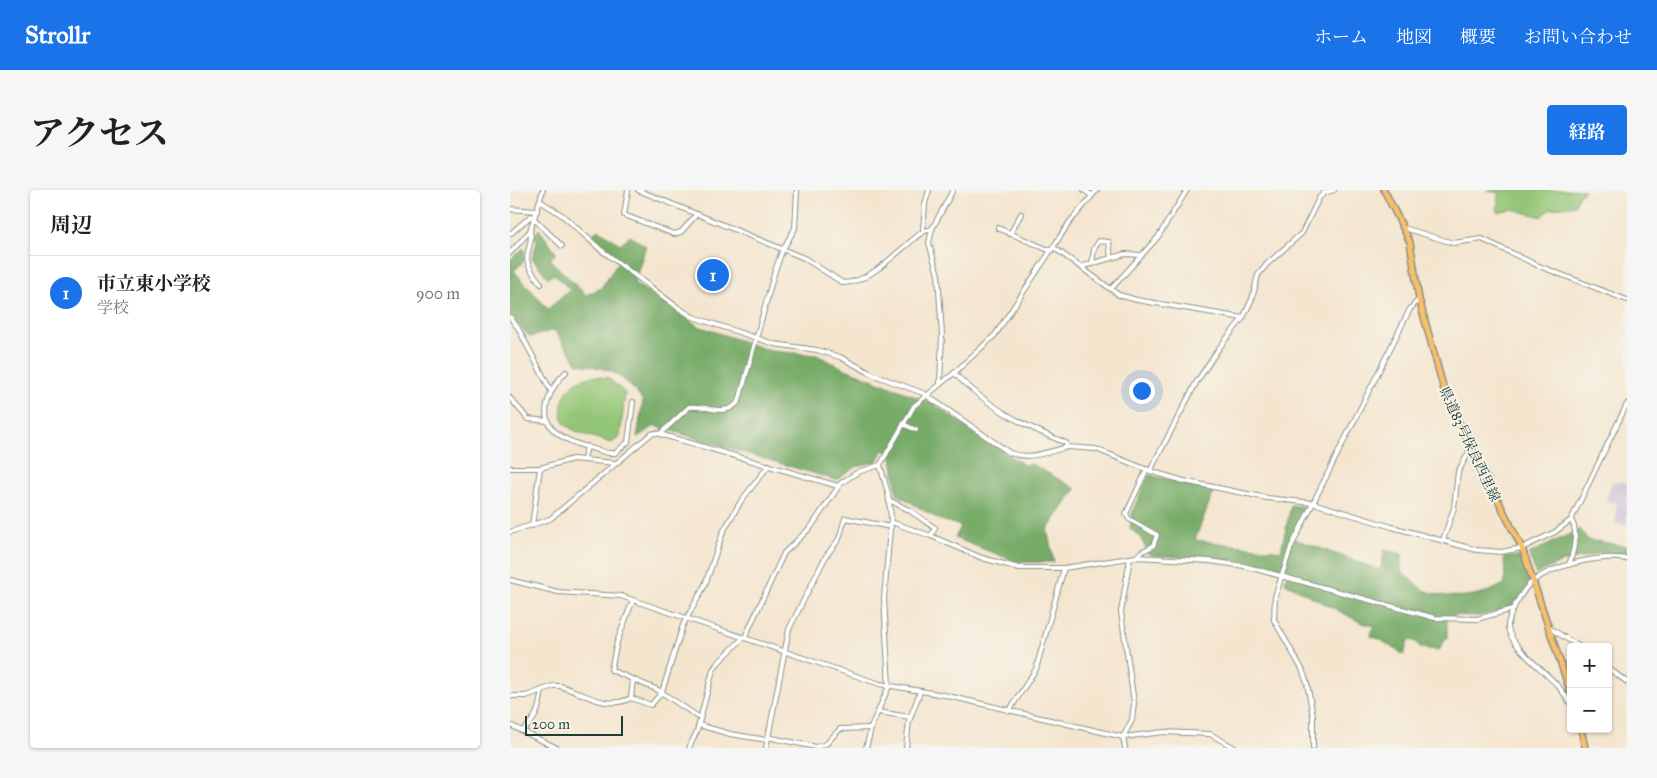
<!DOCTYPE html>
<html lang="ja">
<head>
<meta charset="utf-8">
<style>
  body { margin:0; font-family:"IM FELL Great Primer","Noto Serif JP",serif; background:#f6f6f6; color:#202124 }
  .controls { position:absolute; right:15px; bottom:15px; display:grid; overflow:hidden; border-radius:5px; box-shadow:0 1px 4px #0004 }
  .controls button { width:45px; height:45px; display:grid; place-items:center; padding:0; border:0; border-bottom:1px solid #e0e0e0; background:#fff; color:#202124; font:25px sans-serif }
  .scale { position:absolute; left:15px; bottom:12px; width:98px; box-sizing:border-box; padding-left:5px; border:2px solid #1f3d34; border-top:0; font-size:14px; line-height:18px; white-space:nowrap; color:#1f3d34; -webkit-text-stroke:4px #f7f3e8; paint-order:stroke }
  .you { position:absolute; left:631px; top:200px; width:18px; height:18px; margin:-12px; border:4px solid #fff; border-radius:50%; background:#1a73e8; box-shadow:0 0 0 8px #1a73e833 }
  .badge { display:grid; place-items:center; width:32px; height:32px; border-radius:50%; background:#1a73e8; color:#fff; font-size:16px; font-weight:700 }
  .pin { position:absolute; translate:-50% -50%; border:2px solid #fff; box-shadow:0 1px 5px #0006 }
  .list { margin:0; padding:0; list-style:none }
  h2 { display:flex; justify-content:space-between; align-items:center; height:65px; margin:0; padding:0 20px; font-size:21px }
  h2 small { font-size:16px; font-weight:400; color:#757577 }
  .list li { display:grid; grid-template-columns:32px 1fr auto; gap:15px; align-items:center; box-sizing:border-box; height:75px; padding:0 20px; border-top:1px solid #e0e0e0 }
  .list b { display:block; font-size:19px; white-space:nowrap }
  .list p { margin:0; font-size:16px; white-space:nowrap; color:#757577 }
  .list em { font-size:16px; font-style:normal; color:#757577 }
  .map { position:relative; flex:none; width:1117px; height:558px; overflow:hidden; border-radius:5px }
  header { display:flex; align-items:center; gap:30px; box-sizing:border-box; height:70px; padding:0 25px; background:#1a73e8; color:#fff }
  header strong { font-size:24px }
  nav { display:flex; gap:28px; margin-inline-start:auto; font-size:18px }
  .intro { display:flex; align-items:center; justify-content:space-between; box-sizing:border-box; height:120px; padding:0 30px }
  h1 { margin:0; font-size:35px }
  .button { padding:12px 22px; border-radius:5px; background:#1a73e8; color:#fff; font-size:18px; font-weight:700 }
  main { display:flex; gap:30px; padding:0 30px }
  aside { flex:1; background:#fff; border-radius:5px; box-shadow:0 1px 4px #0004 }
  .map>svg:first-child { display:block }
  .industrial { fill:#c8bfd8 }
  .green { fill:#94c677; stroke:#5a8256 }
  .forest { fill:#77ab68; stroke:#4b744e }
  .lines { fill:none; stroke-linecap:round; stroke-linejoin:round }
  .minor-casing { stroke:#8a9182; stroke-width:6 }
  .major-casing { stroke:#8a9182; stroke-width:8 }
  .minor { stroke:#fff; stroke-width:4 }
  .major { stroke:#f8bf6c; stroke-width:5 }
  .labels { text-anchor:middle; stroke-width:4; stroke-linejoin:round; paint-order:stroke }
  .street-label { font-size:14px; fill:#1f3d34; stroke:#f7f3e8 }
</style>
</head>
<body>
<header>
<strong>Strollr</strong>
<nav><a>ホーム</a><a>地図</a><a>概要</a><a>お問い合わせ</a></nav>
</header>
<div class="intro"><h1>アクセス</h1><a class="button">経路</a></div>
<main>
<aside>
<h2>周辺<small></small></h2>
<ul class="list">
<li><span class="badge">1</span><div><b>市立東小学校</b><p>学校</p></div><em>900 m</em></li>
</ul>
</aside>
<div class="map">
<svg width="1117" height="558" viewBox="0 0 1117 558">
  <rect width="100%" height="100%" fill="#f7f3e8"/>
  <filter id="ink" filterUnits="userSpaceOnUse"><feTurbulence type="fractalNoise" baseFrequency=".02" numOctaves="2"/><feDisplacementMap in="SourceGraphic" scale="10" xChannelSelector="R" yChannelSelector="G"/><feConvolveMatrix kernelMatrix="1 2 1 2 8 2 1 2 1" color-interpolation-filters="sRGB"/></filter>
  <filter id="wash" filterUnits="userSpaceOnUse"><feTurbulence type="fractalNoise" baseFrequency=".0096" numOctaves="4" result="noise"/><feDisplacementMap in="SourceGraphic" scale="20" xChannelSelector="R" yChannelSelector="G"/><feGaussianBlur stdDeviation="1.12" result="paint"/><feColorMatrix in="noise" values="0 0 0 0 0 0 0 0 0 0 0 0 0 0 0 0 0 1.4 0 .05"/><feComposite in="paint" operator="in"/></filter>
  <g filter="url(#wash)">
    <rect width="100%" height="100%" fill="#f4e5cf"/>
    <polygon class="industrial" points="1102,292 1117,292 1117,335 1105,333 1107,313 1096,310"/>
    <g class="green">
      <polygon points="976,0 1075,0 1068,6 1065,15 1040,19 1032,27 1002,19 987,22 988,3"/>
      <path d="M83,186L98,188L115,203L110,247L101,253C88,248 72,245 60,238C46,230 51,205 62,196C68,190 75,188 83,186Z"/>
    </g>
    <g class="forest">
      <path d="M29,39L46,63L40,70L76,105L91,98L110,70L80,47L88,39L110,54L120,46L136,56L124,93L188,136L261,161L307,165L333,178L422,213L514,275L522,274L566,299L537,340L544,372H507L445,348L451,336L428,329L387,304L382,266L373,259L367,271L346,277L326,290L145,236L127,247L133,211C111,182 103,179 68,174L44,140L20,147L0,126V70L14,58V71L4,81L38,119L60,100L44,84L38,88L22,68L27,53L25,44Z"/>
      <path d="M639,285L704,300L685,350L771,361L781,315L797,318L782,348L870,380L875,360L892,364L891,381C898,386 905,395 912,399C936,411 973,408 995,393L994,367H1010L1021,392L1001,418L969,426L937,425V447L929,460L911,458L905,451L898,450L894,465L871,450L861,446V440L865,436L852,433L775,393L777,383L740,372L639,365L630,347L620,338L623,320Z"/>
      <polygon points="1070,339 1078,350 1117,356 1117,368 1097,362 1052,372 1026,384 1019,364"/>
    </g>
  </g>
  <g filter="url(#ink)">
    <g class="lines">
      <g class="minor-casing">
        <g id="minor">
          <polyline points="118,0 114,25 164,44 171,42 187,24"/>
          <path d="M128,0L294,68L333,93C355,93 377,72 393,58C403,51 409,41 422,39"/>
          <polyline points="574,0 581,5"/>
          <path d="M30,11L52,25L90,59L167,117L183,127L264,154L307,160L330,167L364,185L413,203L500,263C519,270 539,262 557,257"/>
          <polyline points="0,19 27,21"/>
          <polyline points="488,38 541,61"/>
          <polyline points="894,38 943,53 972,49 1029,76 1117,110"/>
          <polyline points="413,40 415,14 419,0"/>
          <path d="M20,41C24,55 14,61 18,73C20,81 27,88 31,94"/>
          <polyline points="0,44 21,26 52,56"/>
          <polyline points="500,44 511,24"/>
          <polyline points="543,57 609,105 627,110 733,128"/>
          <polyline points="0,63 20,41 33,0"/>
          <polyline points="582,74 584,59 589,51 599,52 601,68"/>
          <polyline points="570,77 615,64 632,65"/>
          <polyline points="601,99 648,47 677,0"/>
          <polyline points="0,127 8,138 41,201"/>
          <path d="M56,182C41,196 25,227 47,243C60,254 82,258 98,263H105L118,252L123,212"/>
          <path d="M444,183C478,217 512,235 556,253L557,257L586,259L640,281L674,291L757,308L803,313L882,337L967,360L991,362L1012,358L1045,342L1061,330"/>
          <polyline points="430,194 432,145 428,85 419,53 422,39 443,0"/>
          <polyline points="0,208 18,229 38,231"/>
          <polyline points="393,234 406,240"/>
          <path d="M150,244L179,217C197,214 215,229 229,211L264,84L272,61L285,38L287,0"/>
          <polyline points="74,269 77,256"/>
          <polyline points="0,278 30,278 63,269 105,273"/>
          <polyline points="640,281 686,193 709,158 733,128 742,109 748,85 757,74 792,43 809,8 814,3 824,0"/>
          <polyline points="379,310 399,320 425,338 421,346"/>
          <polyline points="381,332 421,346 472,368 509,378 554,378 626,367 700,371 734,376 925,428 967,429 1003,419"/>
          <polyline points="22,336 30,278"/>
          <polyline points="0,342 40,329 141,244 146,243 328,296"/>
          <polyline points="933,350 944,318 948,282 961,258"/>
          <polyline points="626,367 631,362 643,356 647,345 619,329 616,324 637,279"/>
          <path d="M1059,375C1063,363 1069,341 1061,330L1117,214"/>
          <polyline points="0,390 48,402 111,406 370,494 434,505 613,547 654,542 700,544 725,558"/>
          <polyline points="123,410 107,452 101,480 148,500 190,528"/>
          <polyline points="1038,437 1070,457"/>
          <polyline points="235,447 274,363 301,337 331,293 348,282 370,275 404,216 444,183 485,145 559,33 587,0"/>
          <polyline points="1098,478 1117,492"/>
          <path d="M0,506H16L43,496H50C74,503 96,521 121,508L141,515L152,502L173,435L195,395L213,342L231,311L259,275"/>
          <polyline points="121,508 123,490"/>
          <path d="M1061,515C1057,508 1053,502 1048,496C1035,481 1002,458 998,438C997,433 1002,422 1004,417C1009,408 1014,398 1022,392C1043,375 1091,364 1117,369"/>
          <polyline points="499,521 526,479 554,378"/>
          <polyline points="368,522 400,527"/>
          <polyline points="0,535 47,558"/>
          <polyline points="189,535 220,544 257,550"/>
          <path d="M12,541C27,529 29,519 32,500"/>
          <polyline points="257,547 306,557 316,554 330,539 361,538"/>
          <polyline points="179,558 187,541 203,480 207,474 234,447"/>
          <polyline points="256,558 279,439 316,366 329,349 335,328 381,337"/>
          <polyline points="356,558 362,535 379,496 374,409 381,327 378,303 370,275"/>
          <polyline points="396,558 399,531 410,502"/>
          <polyline points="615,558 613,547 622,530 624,513 611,422 620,368"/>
          <polyline points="803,558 803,526 797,493 792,479 764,430 765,407 781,357 900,119 909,109"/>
        </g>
      </g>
      <g class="major-casing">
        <g id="major">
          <polyline points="874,0 900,52 909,109 936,207 1012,358 1061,504"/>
          <polyline points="1071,539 1075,558"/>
        </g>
      </g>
      <use href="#minor" class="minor"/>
      <use href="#major" class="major"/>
    </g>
  </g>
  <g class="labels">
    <g class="street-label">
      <text transform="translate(960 254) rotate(65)" y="5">県道83号保良西里線</text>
    </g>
  </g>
</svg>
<div class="controls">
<button>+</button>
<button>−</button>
</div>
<div class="scale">200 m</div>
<div class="you"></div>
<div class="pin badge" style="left:203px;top:85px">1</div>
</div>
</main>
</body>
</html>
